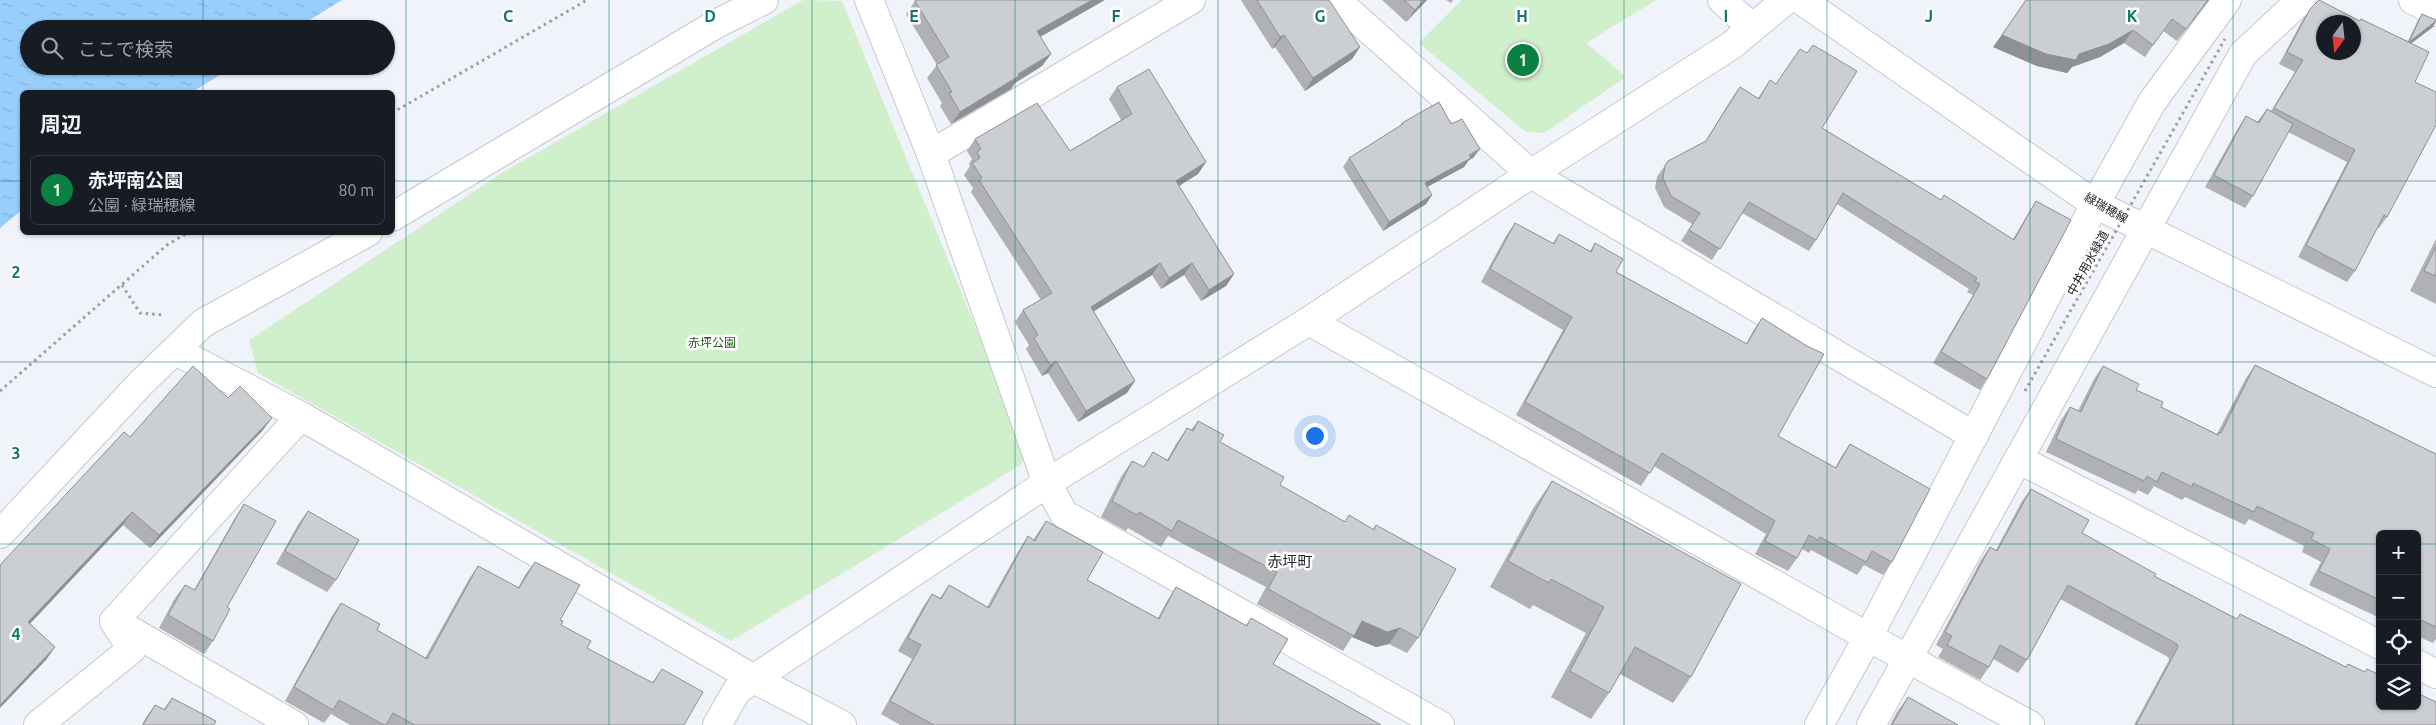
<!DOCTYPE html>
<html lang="ja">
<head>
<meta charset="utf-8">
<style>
  body { margin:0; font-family:Ubuntu,"Noto Sans JP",sans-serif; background:#242831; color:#f1f3f6 }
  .controls { position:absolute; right:15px; bottom:15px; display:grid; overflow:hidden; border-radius:8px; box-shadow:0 1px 4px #0004 }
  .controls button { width:45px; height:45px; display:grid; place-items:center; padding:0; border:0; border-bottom:1px solid #363941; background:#171b24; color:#f1f3f6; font:25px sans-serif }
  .compass { position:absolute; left:2316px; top:15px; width:45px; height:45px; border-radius:50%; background:#171b24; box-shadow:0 1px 4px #0004; rotate:195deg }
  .you { position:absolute; left:1314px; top:435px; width:18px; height:18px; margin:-12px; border:4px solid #fff; border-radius:50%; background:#1a73e8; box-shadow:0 0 0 8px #1a73e833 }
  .badge { display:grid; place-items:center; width:32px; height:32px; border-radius:50%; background:#0b8043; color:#fff; font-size:16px; font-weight:700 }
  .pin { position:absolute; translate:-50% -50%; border:2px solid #fff; box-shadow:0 1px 5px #0006 }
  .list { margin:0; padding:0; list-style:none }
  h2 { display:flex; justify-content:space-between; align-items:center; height:65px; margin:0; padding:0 20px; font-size:21px }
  h2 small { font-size:16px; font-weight:400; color:#9ea1a6 }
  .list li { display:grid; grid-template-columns:32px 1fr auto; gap:15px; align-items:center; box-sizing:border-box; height:70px; margin:0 10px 10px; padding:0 10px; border:1px solid #363941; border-radius:8px }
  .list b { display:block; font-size:19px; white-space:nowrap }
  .list p { margin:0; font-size:16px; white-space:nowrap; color:#9ea1a6 }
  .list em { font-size:16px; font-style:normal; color:#9ea1a6 }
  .icon { flex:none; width:28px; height:28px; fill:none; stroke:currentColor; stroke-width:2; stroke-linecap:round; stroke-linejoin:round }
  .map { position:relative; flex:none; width:2436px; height:725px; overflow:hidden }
  .search { position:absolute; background:#171b24; box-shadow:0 1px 4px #0004; left:20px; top:20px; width:375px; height:55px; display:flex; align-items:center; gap:12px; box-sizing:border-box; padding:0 18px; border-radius:28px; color:#9ea1a6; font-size:19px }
  .panel { position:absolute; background:#171b24; box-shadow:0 1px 4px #0004; left:20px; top:90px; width:375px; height:145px; border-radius:8px }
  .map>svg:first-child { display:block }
  .green { fill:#d0efcb }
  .water { fill:url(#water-ripples) }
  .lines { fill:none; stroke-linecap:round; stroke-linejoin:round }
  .street-casing { stroke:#c5c8cd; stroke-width:30 }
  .secondary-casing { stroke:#c5c8cd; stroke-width:30 }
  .path { stroke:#9c9ea3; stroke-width:3; stroke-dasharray:2.5 4; stroke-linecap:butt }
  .street { stroke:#fff; stroke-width:28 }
  .secondary { stroke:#fff; stroke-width:28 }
  .path-bridge { stroke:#9c9ea3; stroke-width:3; stroke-dasharray:2.5 4; stroke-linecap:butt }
  .wall { fill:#afb1b5 }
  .shaded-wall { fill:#8e9094 }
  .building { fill:#cbced3; stroke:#8e9094; fill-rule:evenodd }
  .grid { fill:none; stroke:#0f766e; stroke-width:1; stroke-opacity:0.55 }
  .labels { text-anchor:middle; stroke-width:5; stroke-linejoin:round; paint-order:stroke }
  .street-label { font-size:12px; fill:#222325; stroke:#fff }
  .park-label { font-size:12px; fill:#1e5917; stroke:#fff }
  .quarter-label { font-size:15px; fill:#222325; stroke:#fff }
  .grid-label { font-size:16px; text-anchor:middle; font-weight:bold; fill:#0f766e; stroke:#fff; stroke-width:5; stroke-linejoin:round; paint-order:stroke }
</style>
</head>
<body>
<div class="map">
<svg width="2436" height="725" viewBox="0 0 2436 725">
  <defs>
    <pattern id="water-ripples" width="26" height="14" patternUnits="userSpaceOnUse" patternTransform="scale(1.25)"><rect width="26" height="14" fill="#98cefb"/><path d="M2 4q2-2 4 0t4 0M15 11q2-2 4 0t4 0" fill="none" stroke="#83b1d7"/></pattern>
  </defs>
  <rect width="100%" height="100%" fill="#f0f3f9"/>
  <g class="green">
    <polygon points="803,0 842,1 1025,448 1022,464 731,641 258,373 249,340 502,173"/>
    <polygon points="1462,0 1656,0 1586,43 1626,77 1544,133 1526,132 1419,43"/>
  </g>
  <polygon class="water" points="0,0 342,0 295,29 29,29 29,66 235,66 192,92 22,92 22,210 0,228"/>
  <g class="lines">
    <g class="street-casing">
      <g id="street">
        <polyline points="869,0 931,154 1047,483 1064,514 1440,725"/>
        <polyline points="1336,0 1531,174 1974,436"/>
        <polyline points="1722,0 1752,28"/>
        <polyline points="2413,0 2436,12"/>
        <polyline points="931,154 1191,0"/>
        <polyline points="392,217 718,23 764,0"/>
        <polyline points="1309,321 1868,637 2030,725"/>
        <polyline points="176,351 301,416 754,679 842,725"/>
        <polyline points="2018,459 2380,645"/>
        <polyline points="0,534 141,383 203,323 368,232"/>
        <polyline points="114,621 301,416"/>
        <polyline points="114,621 294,725"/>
        <polyline points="2417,664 2436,674"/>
        <polyline points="38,725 132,649 115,623"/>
        <polyline points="1819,725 1868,637 2095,204 2152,102 2227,0"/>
        <polyline points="1871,725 2243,54 2301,0"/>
      </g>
    </g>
    <g class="secondary-casing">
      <g id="secondary">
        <polyline points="1801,0 2095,204 2436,373"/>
        <polyline points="717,725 737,690 1047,483 1309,321 1531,174 1732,45 1786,0"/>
      </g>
    </g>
    <g class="path">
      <polyline points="392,113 587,0"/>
      <polyline points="122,285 140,313 164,315"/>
      <polyline points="0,391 167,245 189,232"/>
    </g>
    <use href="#street" class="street"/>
    <use href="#secondary" class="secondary"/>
    <polyline class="path-bridge" points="2025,391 2225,39"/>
  </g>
  <g class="wall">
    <polygon points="1241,0 1329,0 1360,47 1352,59 1305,91 1275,47 1272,49"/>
    <polygon points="1382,0 1427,0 1406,22"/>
    <polygon points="1446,0 1453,0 1451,3"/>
    <polygon points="2026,0 2209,0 2177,41 2163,31 2145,57 2124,43 2100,57 2072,67 2067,73 2037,66 1993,47"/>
    <polygon points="915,1 1040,37 1051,54 1042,66 1015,83 1011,89 951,124 940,106 942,103 927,78 937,65 906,14"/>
    <polygon points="2310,9 2359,21 2408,41 2418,20 2422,14 2436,20 2436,22 2433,27 2411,43 2415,82 2387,217 2379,228 2377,227 2355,271 2347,282 2298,257 2347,162 2288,132 2253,196 2245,208 2205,187 2238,128 2246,116 2257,122 2267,109 2271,111 2295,72 2279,64 2302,21"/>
    <polygon points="1770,80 1822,128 1941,200 2013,239 2029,212 2036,201 1987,379 1980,390 1933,363 1973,295 1967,292 1969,289 1837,204 1816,240 1809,251 1742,213 1712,260 1681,241 1692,224 1664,207 1655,188 1657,177 1668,161 1705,142 1732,98 1740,87 1758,98"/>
    <polygon points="1117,87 1206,162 1198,174 1178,186 1234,274 1226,286 1201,301 1184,275 1161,289 1152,275 1094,311 1127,393 1078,422 1048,373 1042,376 1026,349 1029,345 1015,322 1023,310 1041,300 971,192 973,188 964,175 970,166 969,164 972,159 967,151 975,139 1070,151 1121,120 1109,99"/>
    <polygon points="1402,123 1451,124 1473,158 1469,160 1464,167 1427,187 1432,195 1426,204 1383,231 1343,167 1349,158 1399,127"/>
    <polygon points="1515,223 1553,243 1559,234 1590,251 1595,243 1616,272 1746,344 1753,331 1762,318 1778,436 1835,468 1841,457 1850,444 1892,562 1883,575 1864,565 1857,575 1811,550 1809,553 1802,549 1797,558 1788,571 1755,554 1766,534 1654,466 1641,486 1516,415 1563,330 1481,282 1506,236"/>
    <polygon points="2436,239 2436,304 2410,291"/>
    <polygon points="2255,365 2436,454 2436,639 2433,643 2417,636 2417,534 2380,534 2380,618 2309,585 2321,562 2302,552 2304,546 2249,519 2245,525 2185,497 2182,500 2154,486 2148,495 2138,490 2135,494 2046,452 2061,420 2070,407 2078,411 2094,379 2103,366 2161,407 2217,434 2246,378"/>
    <polygon points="1198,421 1220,442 1280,485 1345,522 1349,515 1373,529 1376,525 1418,638 1407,653 1389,644 1376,647 1352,637 1343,651 1257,604 1266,587 1168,536 1161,547 1128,528 1126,531 1101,517 1121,477 1132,461 1143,467 1153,452 1167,460 1176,444 1187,428 1191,430"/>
    <polygon points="263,430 150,548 123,525 30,624 46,660 0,565 130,437"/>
    <polygon points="1552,481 1691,677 1673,703 1620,674 1609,693 1591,719 1551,697 1586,633 1533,605 1530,609 1490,587 1534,507"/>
    <polygon points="2031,489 2082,533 2154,576 2237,619 2240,614 2346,667 2348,664 2365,672 2367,669 2436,725 2134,725 2169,660 2168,657 2060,599 2027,660 2018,673 1993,659 1989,667 1980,680 1938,657 1943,649 1936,645 1981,560 1990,547 1996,550 2022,501"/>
    <polygon points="244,504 227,607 213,641 204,654 159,628 175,598 185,585 194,590 235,518"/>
    <polygon points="308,511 336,580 327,592 276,564 299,523"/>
    <polygon points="1046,521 1087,580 1158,618 1167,601 1176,587 1246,625 1251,618 1273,664 1381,725 900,725 881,714 912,659 898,651 923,607 932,594 940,598 949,585 987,607 1019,550 1028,536 1033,540"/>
    <polygon points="535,562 560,620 561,625 587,648 652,683 662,669 684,725 350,725 331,714 324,723 285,701 332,616 341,603 377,630 425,658 469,579 478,566 518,588 525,575"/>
    <polygon points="1908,697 1958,725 1890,725 1897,712"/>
    <polygon points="172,698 214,725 142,725 146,717 155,705 164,709"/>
  </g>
  <g class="shaded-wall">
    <polygon points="1092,0 1105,0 1028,44 1037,31"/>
    <polygon points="1424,0 1427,0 1406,22 1415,10"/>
    <polygon points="2208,0 2209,0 2177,41 2186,29"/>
    <polygon points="2436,21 2433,27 2404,49 2409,42"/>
    <polygon points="2133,30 2124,43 2100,57 2072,67 2067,73 2037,66 1993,47 2002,35 2079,54"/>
    <polygon points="1284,35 1275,47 1272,49 1280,37"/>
    <polygon points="1360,47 1352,59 1305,91 1313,78"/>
    <polygon points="1051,54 1042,66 1015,83 1011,89 951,124 960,112"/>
    <polygon points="1480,149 1473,158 1469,160 1464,167 1418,192 1425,183"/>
    <polygon points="1206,162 1198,174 1168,193 1176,181"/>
    <polygon points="1432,195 1426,204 1383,231 1389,222"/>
    <polygon points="1160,263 1152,275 1083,318 1091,307"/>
    <polygon points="1192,263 1184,275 1161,289 1169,278"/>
    <polygon points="1234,274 1226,286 1201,301 1209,290"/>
    <polygon points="1056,361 1048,373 1042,376 1050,365"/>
    <polygon points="1135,381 1127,393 1078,422 1086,411"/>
    <polygon points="272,418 263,430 150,548 159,535"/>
    <polygon points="132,512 123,525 19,635 28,622"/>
    <polygon points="1362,621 1400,628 1389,644 1376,647 1352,637"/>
    <polygon points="55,647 46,660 0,708 0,705"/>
  </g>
  <g class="building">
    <polygon points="917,0 1092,0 1037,31 1051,54 1018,74 1019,76 960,112 949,93 952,92 936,65 949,57 915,1"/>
    <polygon points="1257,0 1329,0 1360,47 1313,78 1284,35 1280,37"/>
    <polygon points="1404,0 1424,0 1415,10"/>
    <polygon points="2026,0 2208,0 2186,29 2172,19 2153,45 2133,30 2109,44 2079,54 2076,60 2046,54 2002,35"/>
    <path d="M2319,0L2360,21L2361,19L2429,52L2415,82L2436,92V125L2387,217L2384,215L2355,271L2306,245L2355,150L2274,108L2303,60L2287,52L2310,9ZM2324,22H2354V52H2324Z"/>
    <polygon points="2422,14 2436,20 2436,21 2409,42"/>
    <polygon points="1813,45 1857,71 1822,128 1941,200 1944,195 2014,240 2036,201 2071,220 1987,379 1941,352 1980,284 1975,281 1977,278 1843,193 1816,240 1749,202 1720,249 1689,230 1700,213 1671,196 1663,178 1665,166 1668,161 1706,141 1740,87 1759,99 1770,80 1776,84 1800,49 1807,53"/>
    <polygon points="1149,69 1206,162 1176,181 1234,274 1209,290 1192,263 1169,278 1160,263 1091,307 1135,381 1086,411 1056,361 1050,365 1034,338 1038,335 1023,310 1052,293 979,180 982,178 972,163 980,158 977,152 981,149 975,139 1037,103 1070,151 1132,114 1117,87"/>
    <polygon points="1439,102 1451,124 1462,119 1480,149 1469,155 1471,158 1425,183 1432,195 1389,222 1349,158 1403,124 1402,123"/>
    <polygon points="2267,109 2293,124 2253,196 2214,175 2246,116 2259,123"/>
    <polygon points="1515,223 1554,244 1559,234 1591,252 1595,243 1623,259 1616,272 1747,344 1762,318 1807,346 1824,354 1778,436 1836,468 1850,444 1930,489 1892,562 1872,551 1866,562 1820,537 1818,540 1809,535 1797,558 1765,541 1775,521 1662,453 1650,473 1525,402 1572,317 1490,269"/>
    <polygon points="2436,247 2436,276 2424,271"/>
    <polygon points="2255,365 2436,454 2436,627 2417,618 2417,534 2380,534 2380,600 2319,571 2330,549 2311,539 2314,533 2257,506 2254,512 2193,483 2192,487 2162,472 2157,482 2147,476 2144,481 2056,439 2070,407 2081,412 2103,366 2139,384 2136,390 2163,402 2161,407 2218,435 2219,432 2221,433"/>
    <polygon points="193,366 228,398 240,386 272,418 159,535 132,512 28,622 55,647 0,705 0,565 124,432 130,437"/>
    <polygon points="1198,421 1224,435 1220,442 1284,477 1280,485 1345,522 1349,515 1374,530 1376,525 1456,569 1418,638 1400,628 1387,632 1362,621 1354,636 1268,589 1277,572 1178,520 1172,531 1139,512 1137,515 1112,501 1132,461 1144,467 1153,452 1168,461 1187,428 1193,431"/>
    <polygon points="1552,481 1741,584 1691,677 1635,647 1609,693 1570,671 1604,607 1551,579 1549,583 1508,561"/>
    <polygon points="2031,489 2089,520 2082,533 2156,574 2154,576 2237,619 2240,614 2346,667 2348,664 2365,672 2367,669 2380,675 2380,706 2417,706 2417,693 2436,702 2436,725 2136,725 2178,647 2177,644 2068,585 2027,660 2000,645 1989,667 1947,645 1952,636 1945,632 1990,547 1997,551"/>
    <polygon points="244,504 276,521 227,607 230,609 213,641 168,615 185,585 195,590"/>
    <polygon points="308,511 359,540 336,580 285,551"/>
    <polygon points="1046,521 1103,552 1087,580 1159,619 1176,587 1247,626 1251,618 1288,639 1273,664 1381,725 934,725 890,701 921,645 908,638 932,594 941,599 949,585 989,608 1028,536 1035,541"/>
    <polygon points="535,562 580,585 560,620 563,621 561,625 591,641 587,648 653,683 662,669 703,692 684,725 415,725 393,713 386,725 384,725 339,700 333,710 294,687 341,603 380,624 377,630 427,659 478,566 519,588"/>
    <polygon points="1908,697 1958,725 1892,725"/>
    <polygon points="172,698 216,721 214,725 143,725 155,705 165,710"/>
  </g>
  <path class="grid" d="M203,0V29M406,0V725M609,0V725M812,0V725M1015,0V725M1218,0V725M1421,0V725M1624,0V725M1827,0V725M2030,0V725M2233,0V725M203,66V92M0,181H22M392,181H2436M203,232V725M0,362H2436M0,544H2380M2417,544H2436"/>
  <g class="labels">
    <g class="street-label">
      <text transform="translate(2106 208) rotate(30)" y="4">緑瑞穂線</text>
      <text transform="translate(2088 263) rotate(-61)" y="4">中井用水緑道</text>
    </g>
    <g class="park-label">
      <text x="712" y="347">赤坪公園</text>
    </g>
    <g class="quarter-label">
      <text x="1290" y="567">赤坪町</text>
    </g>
  </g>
  <g class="grid-label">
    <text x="508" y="22">C</text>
    <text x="710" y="22">D</text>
    <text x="914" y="22">E</text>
    <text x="1116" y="22">F</text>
    <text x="1320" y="22">G</text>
    <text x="1522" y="22">H</text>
    <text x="1726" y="22">I</text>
    <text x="1929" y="22">J</text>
    <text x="2132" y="22">K</text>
    <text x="16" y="278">2</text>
    <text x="16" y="459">3</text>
    <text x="16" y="640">4</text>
  </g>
</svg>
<div class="controls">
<button>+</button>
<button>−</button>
<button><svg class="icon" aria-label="locate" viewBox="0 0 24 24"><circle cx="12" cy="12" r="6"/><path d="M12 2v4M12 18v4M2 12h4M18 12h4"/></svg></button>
<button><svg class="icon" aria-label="layers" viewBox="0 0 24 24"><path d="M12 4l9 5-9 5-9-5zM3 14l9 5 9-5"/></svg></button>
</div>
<svg class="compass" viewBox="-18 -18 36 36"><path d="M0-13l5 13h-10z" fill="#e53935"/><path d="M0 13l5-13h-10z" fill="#9ea1a6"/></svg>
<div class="you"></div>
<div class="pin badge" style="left:1523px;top:60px">1</div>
<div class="search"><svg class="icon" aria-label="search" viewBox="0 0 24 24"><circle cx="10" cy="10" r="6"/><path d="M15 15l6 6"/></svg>ここで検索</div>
<section class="panel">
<h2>周辺<small></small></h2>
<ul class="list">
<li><span class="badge">1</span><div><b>赤坪南公園</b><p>公園 · 緑瑞穂線</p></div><em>80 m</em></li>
</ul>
</section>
</div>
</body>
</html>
